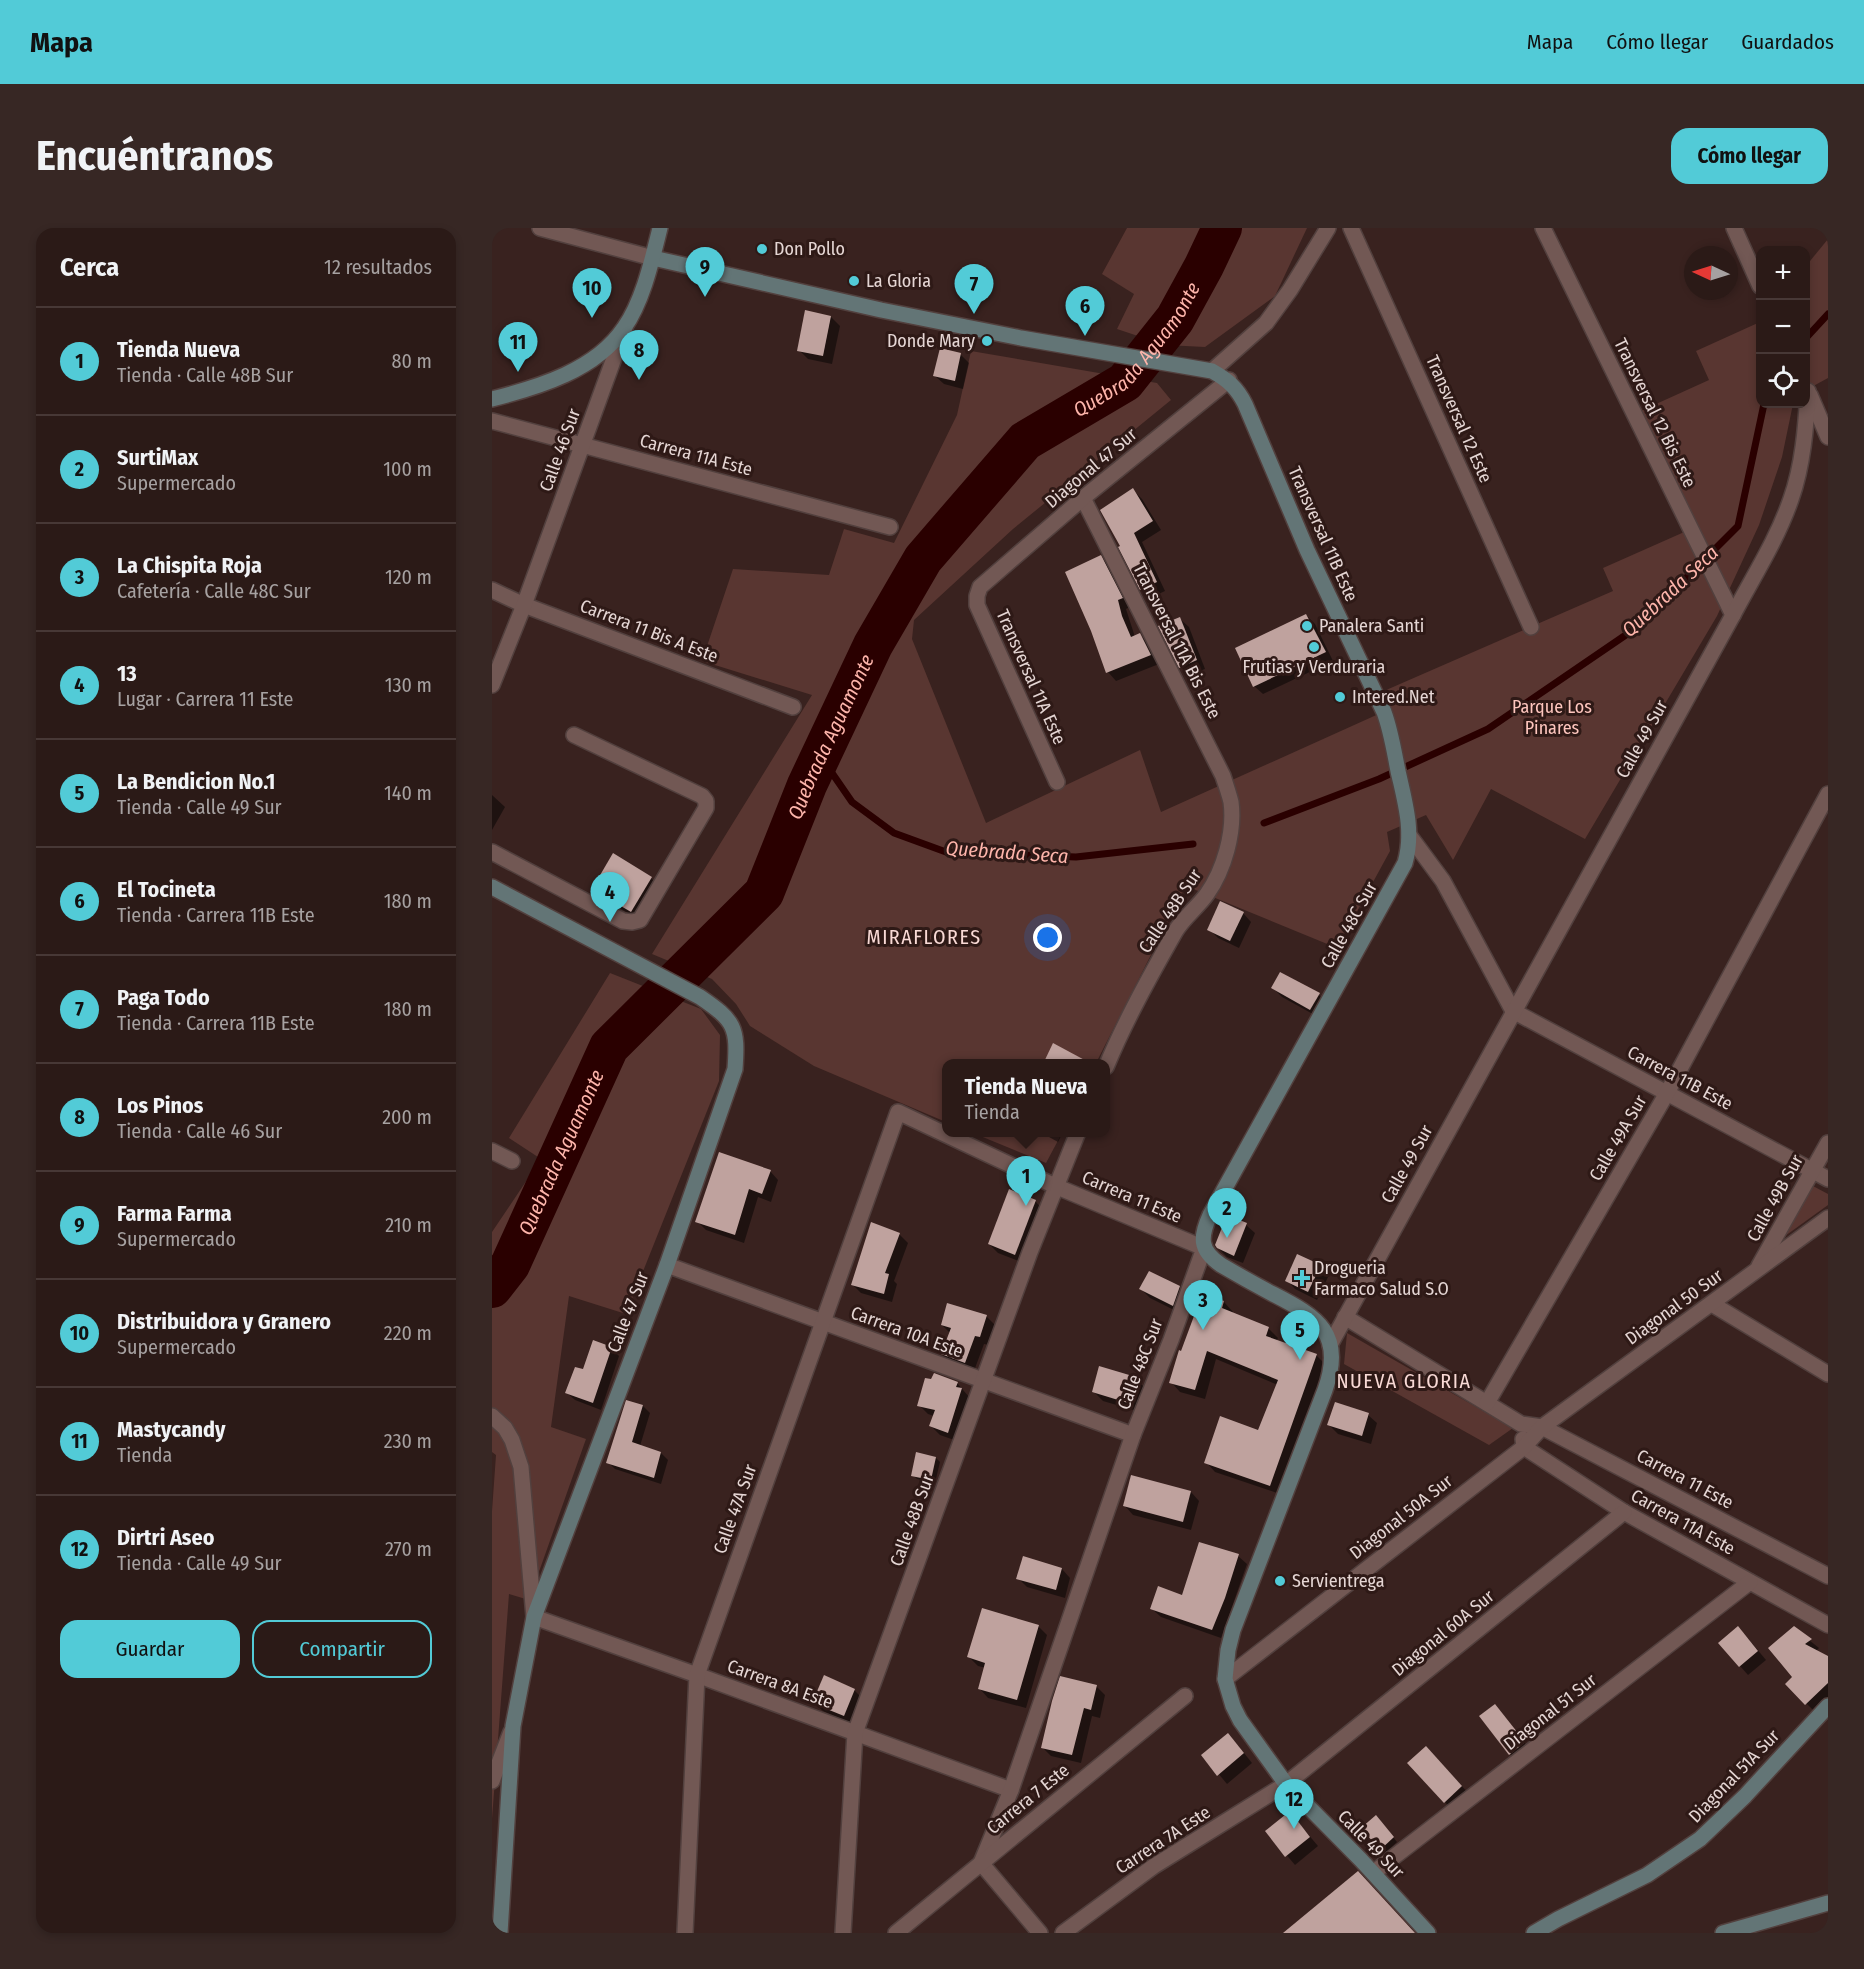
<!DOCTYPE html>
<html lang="es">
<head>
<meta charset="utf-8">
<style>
  body { margin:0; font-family:"Fira Sans Condensed",sans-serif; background:#372724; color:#f1f3f6 }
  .controls { position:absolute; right:18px; top:18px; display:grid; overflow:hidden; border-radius:12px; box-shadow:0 3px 9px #0003 }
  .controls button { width:54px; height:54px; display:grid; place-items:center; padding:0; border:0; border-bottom:2px solid #473836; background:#2b1a17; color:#f1f3f6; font:30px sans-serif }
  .compass { position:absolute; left:1192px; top:18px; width:54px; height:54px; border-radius:50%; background:#2b1a17; box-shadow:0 3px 9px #0003; rotate:274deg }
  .you { position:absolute; left:556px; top:710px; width:21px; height:21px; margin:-15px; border:4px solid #fff; border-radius:50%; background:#1a73e8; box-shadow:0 0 0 9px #1a73e833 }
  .badge { display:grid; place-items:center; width:39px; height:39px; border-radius:50%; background:#52cbd7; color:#111; font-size:20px; font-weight:700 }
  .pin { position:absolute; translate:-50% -50px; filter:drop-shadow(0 2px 3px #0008) }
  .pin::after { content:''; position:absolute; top:32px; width:21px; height:18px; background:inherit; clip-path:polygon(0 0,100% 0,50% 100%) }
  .popup { position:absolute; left:450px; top:831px; width:168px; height:78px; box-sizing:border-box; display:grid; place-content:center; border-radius:12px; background:#2b1a17; filter:drop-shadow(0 2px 4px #0005); font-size:20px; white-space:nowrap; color:#a6a1a1 }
  .popup b { font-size:22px; color:#f1f3f6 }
  .popup::after { content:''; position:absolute; left:50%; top:100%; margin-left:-12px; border:12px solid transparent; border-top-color:#2b1a17 }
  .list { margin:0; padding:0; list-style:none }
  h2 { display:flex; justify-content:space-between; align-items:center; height:78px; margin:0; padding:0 24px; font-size:26px }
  h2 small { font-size:20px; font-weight:400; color:#a6a1a1 }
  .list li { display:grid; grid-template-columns:39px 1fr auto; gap:18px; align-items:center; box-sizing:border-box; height:108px; padding:0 24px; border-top:2px solid #473836 }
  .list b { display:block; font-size:22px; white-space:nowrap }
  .list p { margin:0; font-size:20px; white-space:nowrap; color:#a6a1a1 }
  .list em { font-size:20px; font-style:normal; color:#a6a1a1 }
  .actions { display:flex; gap:12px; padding:18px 24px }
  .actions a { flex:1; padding:14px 0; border:2px solid #52cbd7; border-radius:18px; text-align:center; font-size:21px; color:#52cbd7 }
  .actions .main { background:#52cbd7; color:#111 }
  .icon { flex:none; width:33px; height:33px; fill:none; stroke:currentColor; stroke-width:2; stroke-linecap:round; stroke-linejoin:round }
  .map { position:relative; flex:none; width:1336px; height:1705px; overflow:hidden; border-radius:18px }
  header { display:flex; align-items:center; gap:36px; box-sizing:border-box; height:84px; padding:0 30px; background:#52cbd7; color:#111 }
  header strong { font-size:28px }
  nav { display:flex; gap:33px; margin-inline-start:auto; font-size:21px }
  .intro { display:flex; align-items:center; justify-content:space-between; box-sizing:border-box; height:144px; padding:0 36px }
  h1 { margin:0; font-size:42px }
  .button { padding:15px 27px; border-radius:18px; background:#52cbd7; color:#111; font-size:21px; font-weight:700 }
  main { display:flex; gap:36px; padding:0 36px }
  aside { flex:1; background:#2b1a17; border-radius:18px; box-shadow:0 3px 9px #0003 }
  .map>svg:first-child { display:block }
  .green { fill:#593631 }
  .shadow { fill:#0007 }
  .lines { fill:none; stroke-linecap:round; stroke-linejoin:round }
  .stream { stroke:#2a0000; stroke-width:7 }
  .river { stroke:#2a0000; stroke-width:40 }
  .building { fill:#bfa29e }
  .street-casing { stroke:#52403e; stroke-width:18 }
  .secondary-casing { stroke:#52403e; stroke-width:18 }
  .street { stroke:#725854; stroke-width:15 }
  .secondary { stroke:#637576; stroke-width:15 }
  .poi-dot { fill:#52cbd7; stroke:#2e1916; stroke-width:2 }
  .labels { text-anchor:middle; stroke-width:6; stroke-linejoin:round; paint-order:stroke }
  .poi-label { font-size:18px; fill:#e5d6d4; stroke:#2e1916; text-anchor:start }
  .street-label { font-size:18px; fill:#e5d6d4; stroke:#2e1916 }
  .park-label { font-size:18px; fill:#fec6be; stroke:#2e1916 }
  .water-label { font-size:20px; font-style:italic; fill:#feb5ab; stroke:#2e1916 }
  .neighbourhood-label { font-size:20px; letter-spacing:1.5px; fill:#f8d9d5; stroke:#2e1916 }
</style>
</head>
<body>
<header>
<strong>Mapa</strong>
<nav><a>Mapa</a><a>Cómo llegar</a><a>Guardados</a></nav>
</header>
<div class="intro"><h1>Encuéntranos</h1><a class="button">Cómo llegar</a></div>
<main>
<aside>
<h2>Cerca<small>12 resultados</small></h2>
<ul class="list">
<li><span class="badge">1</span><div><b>Tienda Nueva</b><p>Tienda · Calle 48B Sur</p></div><em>80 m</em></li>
<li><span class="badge">2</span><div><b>SurtiMax</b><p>Supermercado</p></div><em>100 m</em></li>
<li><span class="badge">3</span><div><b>La Chispita Roja</b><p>Cafetería · Calle 48C Sur</p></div><em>120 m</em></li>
<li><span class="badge">4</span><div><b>13</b><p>Lugar · Carrera 11 Este</p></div><em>130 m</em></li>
<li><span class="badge">5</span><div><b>La Bendicion No.1</b><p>Tienda · Calle 49 Sur</p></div><em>140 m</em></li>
<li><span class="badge">6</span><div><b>El Tocineta</b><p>Tienda · Carrera 11B Este</p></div><em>180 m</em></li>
<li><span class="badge">7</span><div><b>Paga Todo</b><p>Tienda · Carrera 11B Este</p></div><em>180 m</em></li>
<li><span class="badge">8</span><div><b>Los Pinos</b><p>Tienda · Calle 46 Sur</p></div><em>200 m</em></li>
<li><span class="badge">9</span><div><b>Farma Farma</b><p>Supermercado</p></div><em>210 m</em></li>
<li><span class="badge">10</span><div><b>Distribuidora y Granero</b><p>Supermercado</p></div><em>220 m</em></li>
<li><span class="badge">11</span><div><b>Mastycandy</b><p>Tienda</p></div><em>230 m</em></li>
<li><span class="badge">12</span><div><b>Dirtri Aseo</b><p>Tienda · Calle 49 Sur</p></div><em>270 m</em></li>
</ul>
<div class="actions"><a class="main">Guardar</a><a>Compartir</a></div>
</aside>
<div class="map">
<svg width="1336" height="1705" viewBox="0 0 1336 1705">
  <rect width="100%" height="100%" fill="#39221f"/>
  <g class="green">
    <polygon points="635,0 815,0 783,68 713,119 673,117 625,101 642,66 610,46"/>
    <polygon points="1336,11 1336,150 1314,162 1314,38"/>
    <polygon points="1268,94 1268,176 1301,176 1290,229 1267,297 1225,388 1093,611 999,561 961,632 934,587 895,604 898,623 845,720 694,658 604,835 454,836 454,894 322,838 258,798 244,776 220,751 160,726 320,467 210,433 241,341 337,347 352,301 402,315 465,187 479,123 665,155 679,172 521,301 422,392 420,411 494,595 648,522 669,584 891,484 885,466 1121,363 1111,340 1199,301 1142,186 1217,152 1204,123"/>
    <polygon points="118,745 209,781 228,807 227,853 134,1086 77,1068 59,1199 94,1211 37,1372 17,1366 0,1591 0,1283 4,1227 0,1224 0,1004 49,931 17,910"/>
    <polygon points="481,905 570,905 554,935"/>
    <polygon points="1321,958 1336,966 1336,977 1293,1008"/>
    <polygon points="855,1105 1021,1200 997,1217 852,1136"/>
  </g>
  <g class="shadow">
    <polygon points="339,89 348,98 340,136 316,131 307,122"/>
    <polygon points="449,122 469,127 477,135 471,161 452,156 443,148"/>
    <polygon points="641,262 650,271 669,302 650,314 673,363 658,370 649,361 629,320"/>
    <polygon points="609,329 617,338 638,379 634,381 643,409 648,407 657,416 667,436 624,453 616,444 600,403"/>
    <polygon points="814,387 823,396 841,433 771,466 762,458"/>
    <polygon points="688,391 697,399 713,441 697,447 689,439"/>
    <polygon points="0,567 13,579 0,602"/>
    <polygon points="159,650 168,659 148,692 111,670 102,661"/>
    <polygon points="751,685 759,694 747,720 726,710 717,701"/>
    <polygon points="781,760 827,767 835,775 828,790 790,769"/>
    <polygon points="548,904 571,904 566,914"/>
    <polygon points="278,943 286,952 279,974 266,969 252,1015 214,1002 205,993"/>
    <polygon points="518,963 544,974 552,983 532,1035 506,1025 497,1016"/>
    <polygon points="736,989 754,997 763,1005 751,1035 735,1029 726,1020"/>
    <polygon points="407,1006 416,1015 402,1053 405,1056 400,1074 369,1065 360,1056"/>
    <polygon points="828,1039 837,1047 825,1072 803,1061 795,1052"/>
    <polygon points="687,1059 696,1068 690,1086 658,1070 649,1061"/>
    <polygon points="732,1074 741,1084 740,1086 776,1100 786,1110 784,1113 824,1127 834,1137 788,1266 723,1244 714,1234 767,1204 786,1157 724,1131 713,1171 688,1164 679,1154 703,1089 700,1086"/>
    <polygon points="456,1077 495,1089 503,1097 497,1117 492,1116 482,1143 459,1135 450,1126 458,1105 450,1097"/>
    <polygon points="119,1120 127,1128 109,1182 83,1172 75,1165"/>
    <polygon points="643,1150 652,1159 645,1183 611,1173 602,1164"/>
    <polygon points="465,1155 478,1170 465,1213 448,1207 439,1198 442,1188 436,1186 427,1177"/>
    <polygon points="135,1174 151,1178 158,1185 148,1218 169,1225 176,1232 169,1256 123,1241 116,1234"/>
    <polygon points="876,1187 885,1195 879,1216 846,1206 837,1197"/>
    <polygon points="444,1230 448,1234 443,1255 425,1251 421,1247"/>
    <polygon points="699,1264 707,1273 699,1302 641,1287 633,1278"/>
    <polygon points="746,1328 755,1336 729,1410 669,1389 660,1381 691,1369"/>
    <polygon points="570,1341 578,1350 573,1370 535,1359 526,1350"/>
    <polygon points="546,1398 555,1407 534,1480 496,1470 488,1461 494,1440 486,1438 477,1429"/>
    <polygon points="1302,1400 1327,1420 1324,1423 1336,1429 1336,1472 1323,1484 1295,1456 1302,1449"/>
    <polygon points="1254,1408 1274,1432 1256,1447 1248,1438"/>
    <polygon points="604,1458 613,1467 608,1490 600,1488 589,1535 559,1528 550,1519"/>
    <polygon points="362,1462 371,1471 361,1496 331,1483 322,1475"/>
    <polygon points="1003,1478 1040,1524 1027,1534 1018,1526"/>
    <polygon points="744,1515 760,1535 735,1556 711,1527"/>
    <polygon points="942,1528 978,1567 961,1583 953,1574"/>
    <polygon points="798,1585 826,1618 803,1637 775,1604"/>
    <polygon points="888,1593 905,1614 893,1625 889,1621"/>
  </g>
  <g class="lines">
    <g class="stream">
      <polyline points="1314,110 1336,86"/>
      <polyline points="329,529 360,574 402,605 454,624 584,629 701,616"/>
      <polyline points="772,595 887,551 996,501 1144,400 1246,298 1272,176"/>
    </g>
    <path class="river" id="s1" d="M0,1060L18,1037L117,819L272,665L315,557L381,417L431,331L533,213L633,154L683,91L712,38L730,0"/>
  </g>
  <g class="building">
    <polygon points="313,82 339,88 331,128 305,123"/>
    <polygon points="448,120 469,125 463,153 441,148"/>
    <polygon points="641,260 661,293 642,305 665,354 648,362 626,319 628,318 608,282"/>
    <polygon points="609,327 631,370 626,372 630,388 639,409 648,405 659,427 614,445 599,403 573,344"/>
    <polygon points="814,386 834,424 761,459 743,420"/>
    <polygon points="688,389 705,432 687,440 666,398"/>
    <polygon points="121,625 160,649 139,684 100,661"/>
    <polygon points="728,673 752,684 738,713 715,702"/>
    <polygon points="788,744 828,765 818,782 779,760"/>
    <polygon points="561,815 600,836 551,836"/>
    <polygon points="227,924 279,942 270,966 257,961 243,1007 203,994"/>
    <polygon points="517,961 544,972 523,1027 496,1016"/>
    <polygon points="735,987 755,995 742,1028 725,1020 723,1017"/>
    <polygon points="379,994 408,1005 393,1045 397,1046 392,1066 359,1057"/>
    <polygon points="805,1026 829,1037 816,1064 793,1053"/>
    <polygon points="657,1043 688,1058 681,1078 647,1061"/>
    <polygon points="711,1065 732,1073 730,1080 777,1099 774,1108 825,1126 778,1258 712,1235 728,1188 766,1202 786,1152 715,1123 703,1162 677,1155 687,1122 689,1123 702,1088 698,1087 706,1066 709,1068"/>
    <polygon points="455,1075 495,1087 488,1109 483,1108 473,1135 449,1126 459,1100 449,1097"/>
    <polygon points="101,1112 120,1119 101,1175 73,1165 83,1139 91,1141"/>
    <polygon points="607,1138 644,1149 636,1175 600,1164"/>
    <polygon points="442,1145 466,1154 464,1159 470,1160 456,1205 437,1198 443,1182 425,1178 433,1150 439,1151"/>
    <polygon points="134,1172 151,1177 140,1214 169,1224 162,1250 114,1235"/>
    <polygon points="843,1174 877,1185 870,1208 835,1197"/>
    <polygon points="424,1224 444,1229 439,1252 419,1248"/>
    <polygon points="639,1247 699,1263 691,1294 631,1278"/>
    <polygon points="707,1314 747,1326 733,1370 720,1402 658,1381 666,1358 690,1367"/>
    <polygon points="531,1328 570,1340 564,1362 524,1351"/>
    <polygon points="490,1380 547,1397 525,1472 486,1461 493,1435 475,1429"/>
    <polygon points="1246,1398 1266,1423 1247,1439 1226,1415"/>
    <polygon points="1302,1398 1320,1411 1313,1416 1336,1428 1336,1455 1313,1477 1293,1456 1300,1449 1276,1420"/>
    <polygon points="332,1447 363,1461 352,1488 320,1475"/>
    <polygon points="568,1448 605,1457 599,1482 592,1480 580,1527 549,1520 560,1473"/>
    <polygon points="1003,1476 1033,1514 1017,1527 987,1488"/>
    <polygon points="736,1505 752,1525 725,1548 709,1527"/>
    <polygon points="934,1518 970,1558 952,1575 915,1535"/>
    <polygon points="798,1583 818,1609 793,1629 773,1603"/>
    <polygon points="884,1587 902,1609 888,1622 869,1600"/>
    <polygon points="866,1643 923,1705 791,1705"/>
  </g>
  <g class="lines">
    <g class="street-casing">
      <g id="street">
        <polyline points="48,0 161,30"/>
        <polyline points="859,0 1039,399"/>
        <polyline points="1051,0 1241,387"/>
        <polyline points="1242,0 1268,58"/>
        <polyline points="720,143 774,95 798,62 836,0"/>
        <polyline points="1318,167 1336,209"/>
        <polyline points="0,193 398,299"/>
        <path d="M591,270L731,548C734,557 737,566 739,574C743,604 732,642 715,666C705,680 691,690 683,704C658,748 633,793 614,839"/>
        <polyline points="0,362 32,377 301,479"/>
        <polyline points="0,457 32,377 133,100"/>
        <polyline points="565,554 485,377 485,368 488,359 591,270 737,152"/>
        <polyline points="917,607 951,653 1021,783 1336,951"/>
        <polyline points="0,624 131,693 140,694 148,692 214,580 214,573 210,568 82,507"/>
        <polyline points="0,923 20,933"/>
        <polyline points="175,1037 641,1207"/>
        <polyline points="1267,1038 1336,915"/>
        <polyline points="1220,1076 1336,1146"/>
        <polyline points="853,1089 1029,1196 1050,1199 1336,1348"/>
        <path d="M838,1117L1241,387C1261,349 1285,312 1299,271C1311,237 1314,199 1316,163"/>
        <polyline points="995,1175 1175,865 1336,566"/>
        <polyline points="0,1188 13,1200 20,1212 29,1239 42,1389 205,1447 519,1562"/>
        <polyline points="1031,1211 1032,1219 1132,1284 1336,1397"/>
        <polyline points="733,1451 1032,1219 1050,1199 1336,990"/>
        <polyline points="0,1553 19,1504"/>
        <polyline points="881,1645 1258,1354"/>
        <polyline points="193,1705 205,1447 406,884 563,958 712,1020 679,1112 641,1207 519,1562 489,1635 548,1705"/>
        <polyline points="351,1705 363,1505 538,1024 586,904"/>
        <polyline points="404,1705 693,1468"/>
        <polyline points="571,1705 662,1638 794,1556 1132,1284"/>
      </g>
    </g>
    <g class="secondary-casing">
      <g id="secondary">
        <path d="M161,30L389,82L529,110L720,143C736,152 745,160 753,176L815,322L892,484C899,503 902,523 906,543C913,574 922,604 913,635L718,987C708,1009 707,1022 729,1037C746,1047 764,1057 781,1066C826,1089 853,1106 833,1162L741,1402L736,1422L733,1451L741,1478L748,1492L794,1556L869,1632L936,1705"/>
        <path d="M0,171C47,159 104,142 132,100C151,73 160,32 168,0"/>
        <path d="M0,659L208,769C243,793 246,799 243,841L175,1037L42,1389L21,1498L8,1705"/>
        <polyline points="1042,1705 1066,1691 1155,1647 1208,1611 1253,1568 1336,1478"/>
        <polyline points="1231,1705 1336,1675"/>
      </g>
    </g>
    <use href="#street" class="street"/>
    <use href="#secondary" class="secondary"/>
  </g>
  <g class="poi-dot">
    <circle cx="270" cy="21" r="6"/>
    <circle cx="362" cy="53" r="6"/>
    <circle cx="495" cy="113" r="6"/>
    <circle cx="815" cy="398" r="6"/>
    <circle cx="822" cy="419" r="6"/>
    <circle cx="848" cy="469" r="6"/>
    <path d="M807 1041h6v6h6v6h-6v6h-6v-6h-6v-6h6z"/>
    <circle cx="788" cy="1353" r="6"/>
  </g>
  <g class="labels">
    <g class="poi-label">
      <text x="282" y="27">Don Pollo</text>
      <text x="374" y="59">La Gloria</text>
      <text x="483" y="119" text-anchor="end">Donde Mary</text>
      <text x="827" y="404">Panalera Santi</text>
      <text x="822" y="445" text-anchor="middle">Frutias y Verduraria</text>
      <text x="860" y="475">Intered.Net</text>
      <text x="822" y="1046">Drogueria<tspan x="822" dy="21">Farmaco Salud S.O</tspan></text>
      <text x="800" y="1359">Servientrega</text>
    </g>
    <g class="street-label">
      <text transform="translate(1163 185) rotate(64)" y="6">Transversal 12 Bis Este</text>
      <text transform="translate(967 191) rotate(66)" y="6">Transversal 12 Este</text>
      <text transform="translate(68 222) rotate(-70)" y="6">Calle 46 Sur</text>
      <text transform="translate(204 227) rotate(15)" y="6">Carrera 11A Este</text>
      <text transform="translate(599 240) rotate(-40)" y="6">Diagonal 47 Sur</text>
      <text transform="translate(831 306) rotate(66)" y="6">Transversal 11B Este</text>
      <text transform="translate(157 403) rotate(21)" y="6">Carrera 11 Bis A Este</text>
      <text transform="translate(685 413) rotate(63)" y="6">Transversal 11A Bis Este</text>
      <text transform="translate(539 449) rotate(66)" y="6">Transversal 11A Este</text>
      <text transform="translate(1150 511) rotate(-61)" y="6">Calle 49 Sur</text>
      <text transform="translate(678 683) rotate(-56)" y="6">Calle 48B Sur</text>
      <text transform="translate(857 697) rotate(-61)" y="6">Calle 48C Sur</text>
      <text transform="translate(1188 850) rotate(28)" y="6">Carrera 11B Este</text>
      <text transform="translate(1126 910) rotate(-60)" y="6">Calle 49A Sur</text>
      <text transform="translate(915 936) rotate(-61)" y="6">Calle 49 Sur</text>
      <text transform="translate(640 969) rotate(23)" y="6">Carrera 11 Este</text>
      <text transform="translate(1283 970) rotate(-61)" y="6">Calle 49B Sur</text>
      <text transform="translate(1182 1079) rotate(-36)" y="6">Diagonal 50 Sur</text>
      <text transform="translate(136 1084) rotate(-69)" y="6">Calle 47 Sur</text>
      <text transform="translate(415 1104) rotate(20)" y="6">Carrera 10A Este</text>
      <text transform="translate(648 1136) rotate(-69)" y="6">Calle 48C Sur</text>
      <text transform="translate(1193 1251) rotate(28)" y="6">Carrera 11 Este</text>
      <text transform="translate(243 1281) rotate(-70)" y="6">Calle 47A Sur</text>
      <text transform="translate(909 1289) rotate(-38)" y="6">Diagonal 50A Sur</text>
      <text transform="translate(420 1292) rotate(-70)" y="6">Calle 48B Sur</text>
      <text transform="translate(1191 1294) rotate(29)" y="6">Carrera 11A Este</text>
      <text transform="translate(951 1405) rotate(-39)" y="6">Diagonal 60A Sur</text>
      <text transform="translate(288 1456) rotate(20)" y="6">Carrera 8A Este</text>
      <text transform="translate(1058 1484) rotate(-38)" y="6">Diagonal 51 Sur</text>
      <text transform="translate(1242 1548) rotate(-46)" y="6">Diagonal 51A Sur</text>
      <text transform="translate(536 1571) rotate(-39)" y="6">Carrera 7 Este</text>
      <text transform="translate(671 1612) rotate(-33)" y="6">Carrera 7A Este</text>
      <text transform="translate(879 1616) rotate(46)" y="6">Calle 49 Sur</text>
    </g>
    <g class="park-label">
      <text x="1060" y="485">Parque Los<tspan x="1060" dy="21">Pinares</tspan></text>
    </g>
    <g class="water-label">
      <text dy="7" stroke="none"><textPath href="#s1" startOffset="1161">Quebrada Aguamonte</textPath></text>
      <text transform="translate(1178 363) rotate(-43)" y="7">Quebrada Seca</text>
      <text dy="7" stroke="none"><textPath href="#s1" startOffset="657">Quebrada Aguamonte</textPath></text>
      <text transform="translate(515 624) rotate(4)" y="7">Quebrada Seca</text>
      <text dy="7" stroke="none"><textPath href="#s1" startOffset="153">Quebrada Aguamonte</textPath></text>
    </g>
    <g class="neighbourhood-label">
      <text x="432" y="716">MIRAFLORES</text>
      <text x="912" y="1160">NUEVA GLORIA</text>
    </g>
  </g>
</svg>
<div class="controls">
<button>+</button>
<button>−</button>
<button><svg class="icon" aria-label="locate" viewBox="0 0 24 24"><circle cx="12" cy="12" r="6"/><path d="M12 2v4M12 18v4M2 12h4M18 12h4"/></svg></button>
</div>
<svg class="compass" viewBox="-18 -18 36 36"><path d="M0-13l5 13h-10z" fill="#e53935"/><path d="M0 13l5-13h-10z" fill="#a6a1a1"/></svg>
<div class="you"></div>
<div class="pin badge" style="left:534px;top:978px">1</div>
<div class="popup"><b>Tienda Nueva</b>Tienda</div>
<div class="pin badge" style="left:735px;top:1010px">2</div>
<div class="pin badge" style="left:711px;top:1102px">3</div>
<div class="pin badge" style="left:118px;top:694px">4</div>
<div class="pin badge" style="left:808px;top:1132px">5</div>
<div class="pin badge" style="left:593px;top:108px">6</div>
<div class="pin badge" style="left:482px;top:86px">7</div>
<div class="pin badge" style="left:147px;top:152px">8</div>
<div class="pin badge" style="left:213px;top:69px">9</div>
<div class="pin badge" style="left:100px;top:90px">10</div>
<div class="pin badge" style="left:26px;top:144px">11</div>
<div class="pin badge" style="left:802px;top:1601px">12</div>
</div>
</main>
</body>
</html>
